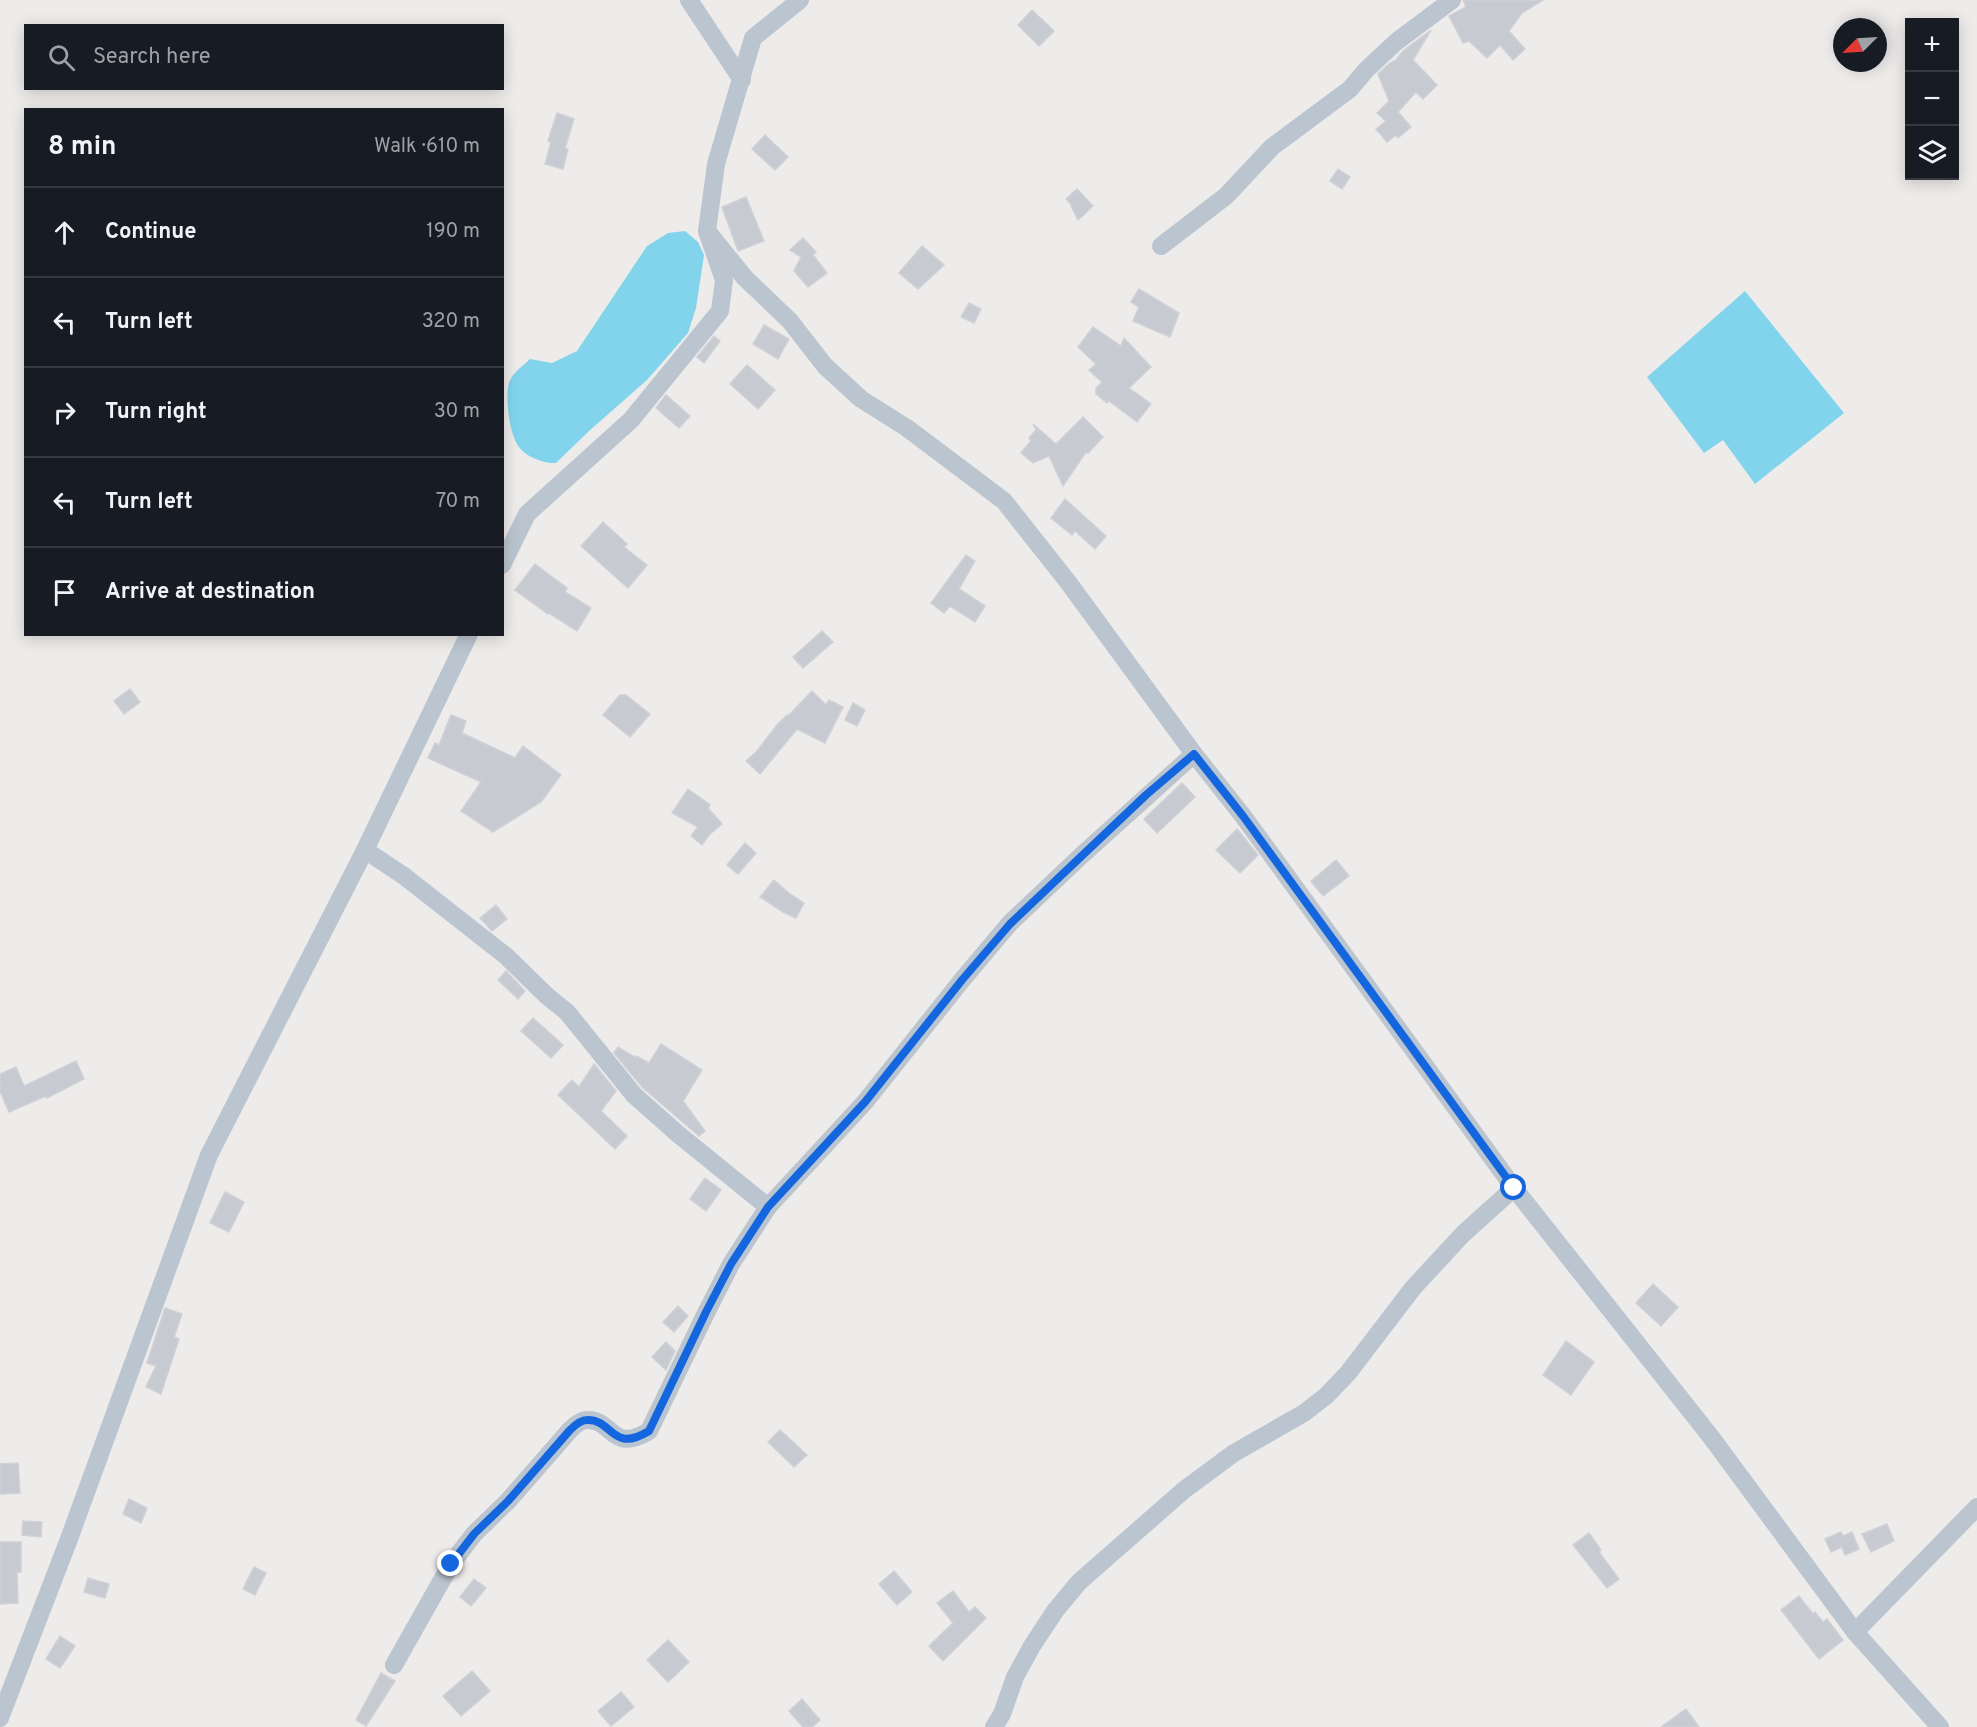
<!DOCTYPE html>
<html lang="en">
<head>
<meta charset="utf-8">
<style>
  body { margin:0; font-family:Overpass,sans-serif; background:#20242c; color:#f1f3f6 }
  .controls { position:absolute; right:18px; top:18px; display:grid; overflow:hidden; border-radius:0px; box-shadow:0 3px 15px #0003 }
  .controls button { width:54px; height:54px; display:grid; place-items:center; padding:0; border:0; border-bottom:2px solid #363941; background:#171b24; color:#f1f3f6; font:30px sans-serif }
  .compass { position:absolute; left:1833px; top:18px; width:54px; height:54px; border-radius:50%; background:#171b24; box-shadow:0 3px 15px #0003; rotate:246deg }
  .stop { position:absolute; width:18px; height:18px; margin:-14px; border:4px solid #1466df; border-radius:50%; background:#fff }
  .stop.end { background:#1466df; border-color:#fff; box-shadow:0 2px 6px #0008 }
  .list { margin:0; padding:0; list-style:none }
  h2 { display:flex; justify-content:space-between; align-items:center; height:78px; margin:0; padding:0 24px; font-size:26px }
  h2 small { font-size:20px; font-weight:400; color:#9ea1a6 }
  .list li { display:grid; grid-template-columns:39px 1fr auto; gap:18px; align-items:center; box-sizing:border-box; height:90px; padding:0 24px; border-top:2px solid #363941 }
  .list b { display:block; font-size:22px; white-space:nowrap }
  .list em { font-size:20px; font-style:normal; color:#9ea1a6 }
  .icon { flex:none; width:33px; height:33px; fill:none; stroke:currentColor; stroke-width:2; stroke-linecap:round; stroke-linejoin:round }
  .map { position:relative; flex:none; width:1977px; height:1727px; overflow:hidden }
  .search { position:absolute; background:#171b24; box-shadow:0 3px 15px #0003; left:24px; top:24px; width:480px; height:66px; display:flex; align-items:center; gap:15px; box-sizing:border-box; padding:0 21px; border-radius:0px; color:#9ea1a6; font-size:22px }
  .panel { position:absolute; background:#171b24; box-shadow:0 3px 15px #0003; left:24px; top:108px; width:480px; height:528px; border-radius:0px }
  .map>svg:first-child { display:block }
  .water { fill:#82d4ed }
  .building { fill:#c8cad1; stroke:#cfd1d7; stroke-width:1.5 }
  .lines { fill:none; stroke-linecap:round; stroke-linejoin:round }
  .street { stroke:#bbc5cf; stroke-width:18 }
  .route { stroke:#1466df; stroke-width:8 }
</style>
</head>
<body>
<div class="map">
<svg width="1977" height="1727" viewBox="0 0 1977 1727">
  <rect width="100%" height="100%" fill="#eeebeb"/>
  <g class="water">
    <path d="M685,231L698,242L704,255L696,308L688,333L647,380L589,431L556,463C545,464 526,457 519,447C509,434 505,398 509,383C511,374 523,366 530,359L552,363L577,351L647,246L668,233Z"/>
    <polygon points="1745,291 1844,413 1755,484 1723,440 1704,453 1647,377"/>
  </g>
  <g class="building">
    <polygon points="1463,0 1543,0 1522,13 1509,31 1525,49 1513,60 1500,45 1487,58 1469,41 1463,43 1449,16 1466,7"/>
    <polygon points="1032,10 1054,31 1039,46 1018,25"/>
    <polygon points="1431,30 1413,60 1437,85 1423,99 1416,92 1398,112 1411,127 1398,138 1396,135 1387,142 1376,129 1386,121 1377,113 1389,101 1378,74 1390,63 1396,60 1403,51"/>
    <polygon points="557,113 574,119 565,148 568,149 563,169 545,164 551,142 548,141"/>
    <polygon points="765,135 788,157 775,170 752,149"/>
    <polygon points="1338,169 1350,177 1342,189 1330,181"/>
    <polygon points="1077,189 1093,206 1078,220 1071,206 1072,205 1066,199"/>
    <polygon points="746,197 764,241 738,251 722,207"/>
    <polygon points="803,238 816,252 813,255 827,273 808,287 794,271 801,257 790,250"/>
    <polygon points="922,246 944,265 918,289 899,273"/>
    <polygon points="1139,289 1179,313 1170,337 1133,321 1139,307 1131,302"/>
    <polygon points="969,303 981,309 974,323 961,317"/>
    <polygon points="764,325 789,339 778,359 753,344"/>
    <polygon points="1093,327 1121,346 1124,338 1151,367 1129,388 1151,404 1137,422 1109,401 1107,403 1096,394 1096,388 1102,382 1089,370 1096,364 1078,347"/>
    <polygon points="714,336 720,341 704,363 697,357"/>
    <polygon points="747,365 775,390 758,409 730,384"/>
    <polygon points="666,395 690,416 679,428 656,408"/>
    <polygon points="1083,417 1103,437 1088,453 1086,452 1063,486 1049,456 1033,463 1021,453 1031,441 1029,438 1036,430 1033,424 1056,444"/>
    <polygon points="1065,499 1106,536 1095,549 1075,531 1072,535 1051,518"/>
    <polygon points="603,522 627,544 624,547 647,565 628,588 581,546"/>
    <polygon points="966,555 975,561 959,589 985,606 975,622 950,606 944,613 931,603"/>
    <polygon points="535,564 567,588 565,592 591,608 577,631 549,613 548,614 515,590"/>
    <polygon points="822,631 833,642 803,668 793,657"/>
    <polygon points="130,689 140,702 124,714 114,701"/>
    <polygon points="812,691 826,705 829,700 843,707 825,743 797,729 760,774 746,761 757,751 777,725 787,715 788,716"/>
    <polygon points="620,695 626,695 650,714 630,737 603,715"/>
    <polygon points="853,703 865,710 857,726 845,720"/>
    <polygon points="451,715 466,721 462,733 515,758 523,746 561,775 541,802 493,832 461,811 481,782 428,758 435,743 439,745"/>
    <polygon points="1182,783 1195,797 1157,833 1144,819"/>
    <polygon points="688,789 710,805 708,808 722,824 710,834 702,845 691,836 698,827 672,813"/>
    <polygon points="1237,829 1258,855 1240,873 1216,850"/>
    <polygon points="745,843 756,853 738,874 727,865"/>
    <polygon points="1336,860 1349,876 1323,896 1311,881"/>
    <polygon points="774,880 790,894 804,903 796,918 783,912 760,897"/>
    <polygon points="496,905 507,919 492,931 480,918"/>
    <polygon points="506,971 525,991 518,999 498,980"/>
    <polygon points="533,1018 563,1045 551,1058 521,1031"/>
    <polygon points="661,1044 702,1070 683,1101 705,1131 699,1136 642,1087 614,1053 618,1047 636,1058 636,1056 649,1063"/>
    <polygon points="76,1061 84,1079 47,1098 46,1096 9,1112 0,1091 0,1074 16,1067 24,1086"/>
    <polygon points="594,1064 616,1091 601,1111 627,1136 615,1149 558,1095 572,1080 579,1087"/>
    <polygon points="705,1178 721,1190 706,1211 690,1199"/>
    <polygon points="225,1192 244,1202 229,1232 210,1223"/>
    <polygon points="1653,1284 1678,1307 1661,1326 1636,1303"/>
    <polygon points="678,1306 688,1316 674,1332 663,1322"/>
    <polygon points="165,1308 182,1314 174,1337 179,1339 161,1394 146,1387 156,1366 147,1363"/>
    <polygon points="1566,1341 1594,1362 1571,1395 1543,1375"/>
    <polygon points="666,1342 675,1351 666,1370 652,1357"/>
    <polygon points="780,1430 807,1455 794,1467 768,1442"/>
    <polygon points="18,1463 20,1493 0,1494 0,1464"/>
    <polygon points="129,1499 147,1508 141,1523 123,1514"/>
    <polygon points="23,1521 42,1522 41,1537 22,1535"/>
    <polygon points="1887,1524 1894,1541 1871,1552 1862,1534"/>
    <polygon points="1841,1532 1843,1536 1852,1532 1859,1549 1845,1555 1842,1547 1831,1552 1825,1539"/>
    <polygon points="1589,1533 1601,1550 1599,1552 1619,1579 1607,1588 1573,1545"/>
    <polygon points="0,1542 21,1542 21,1572 17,1572 18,1603 0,1604"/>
    <polygon points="254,1567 266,1573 255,1595 243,1589"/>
    <polygon points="894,1571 912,1592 897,1605 879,1584"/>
    <polygon points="88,1578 109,1584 105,1598 84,1592"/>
    <polygon points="474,1579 486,1588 471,1606 460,1597"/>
    <polygon points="953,1591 969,1612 975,1607 986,1618 943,1661 929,1646 953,1623 937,1603"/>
    <polygon points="1799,1596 1813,1614 1815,1612 1823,1622 1827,1619 1843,1640 1819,1659 1781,1610"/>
    <polygon points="60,1636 75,1646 60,1668 46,1659"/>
    <polygon points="668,1640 689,1662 668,1682 647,1660"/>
    <polygon points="472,1671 490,1691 461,1716 443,1696"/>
    <polygon points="381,1673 395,1681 366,1726 356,1720"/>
    <polygon points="621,1692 634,1707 611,1726 598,1711"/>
    <polygon points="802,1699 820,1720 812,1727 803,1727 789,1711"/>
    <polygon points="1686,1709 1699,1727 1661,1727"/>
  </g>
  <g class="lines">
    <g class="street">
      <polyline points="689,0 742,80"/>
      <polyline points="707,231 745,278 790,321 825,366 861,399 907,428 1004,501 1068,582 1194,754 1243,816 1514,1188 1711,1437 1855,1632 1940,1727"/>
      <polyline points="1161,246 1226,196 1272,147 1350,89 1366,70 1396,42 1452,0"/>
      <polyline points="502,565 527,514 631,420 720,311 724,280 707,231 716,164 753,38 800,0"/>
      <polyline points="365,850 404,876 506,956 547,996 567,1012 634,1095 678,1134 768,1207"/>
      <polyline points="1855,1632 1977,1507"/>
      <path d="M394,1665L451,1564L474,1534L508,1501L570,1430C574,1426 581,1420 587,1420C613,1419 611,1454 649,1431L706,1313L731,1264L768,1207L865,1102L962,980L1010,923L1082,855L1194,754"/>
      <polyline points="0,1718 69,1539 209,1155 365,850 469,634"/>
      <polyline points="994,1727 1002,1714 1015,1677 1032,1646 1055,1611 1079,1582 1184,1490 1234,1453 1304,1413 1326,1396 1348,1373 1413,1288 1463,1234 1514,1188"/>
    </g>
  </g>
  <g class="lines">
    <path class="route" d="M451,1564L474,1534L508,1501L570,1430C574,1426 581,1420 587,1420C613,1419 611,1454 649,1431L706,1312L731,1264L768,1207L865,1102L962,980L1010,924L1146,795L1194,754L1243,816L1514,1188"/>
  </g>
</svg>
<div class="controls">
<button>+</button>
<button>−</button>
<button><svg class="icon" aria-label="layers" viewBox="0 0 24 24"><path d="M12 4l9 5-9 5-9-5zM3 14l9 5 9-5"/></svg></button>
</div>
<svg class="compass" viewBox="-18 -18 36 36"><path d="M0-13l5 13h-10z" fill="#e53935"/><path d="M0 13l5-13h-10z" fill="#9ea1a6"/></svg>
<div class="stop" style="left:1514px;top:1188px"></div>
<div class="stop end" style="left:451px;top:1564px"></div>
<div class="search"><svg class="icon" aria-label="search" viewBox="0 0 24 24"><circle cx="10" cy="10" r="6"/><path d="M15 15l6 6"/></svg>Search here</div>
<section class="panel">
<h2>8 min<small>Walk · 610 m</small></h2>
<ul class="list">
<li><svg class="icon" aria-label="ahead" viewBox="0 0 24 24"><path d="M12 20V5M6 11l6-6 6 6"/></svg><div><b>Continue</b></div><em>190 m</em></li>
<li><svg class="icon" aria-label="left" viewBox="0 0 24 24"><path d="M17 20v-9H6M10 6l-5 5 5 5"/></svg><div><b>Turn left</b></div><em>320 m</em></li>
<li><svg class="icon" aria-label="right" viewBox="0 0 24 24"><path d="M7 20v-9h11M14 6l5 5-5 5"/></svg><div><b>Turn right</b></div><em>30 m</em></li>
<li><svg class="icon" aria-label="left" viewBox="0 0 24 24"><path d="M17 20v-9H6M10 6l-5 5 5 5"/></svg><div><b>Turn left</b></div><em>70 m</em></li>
<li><svg class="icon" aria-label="arrive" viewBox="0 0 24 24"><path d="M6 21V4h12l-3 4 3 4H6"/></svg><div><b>Arrive at destination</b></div></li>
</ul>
</section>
</div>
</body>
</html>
